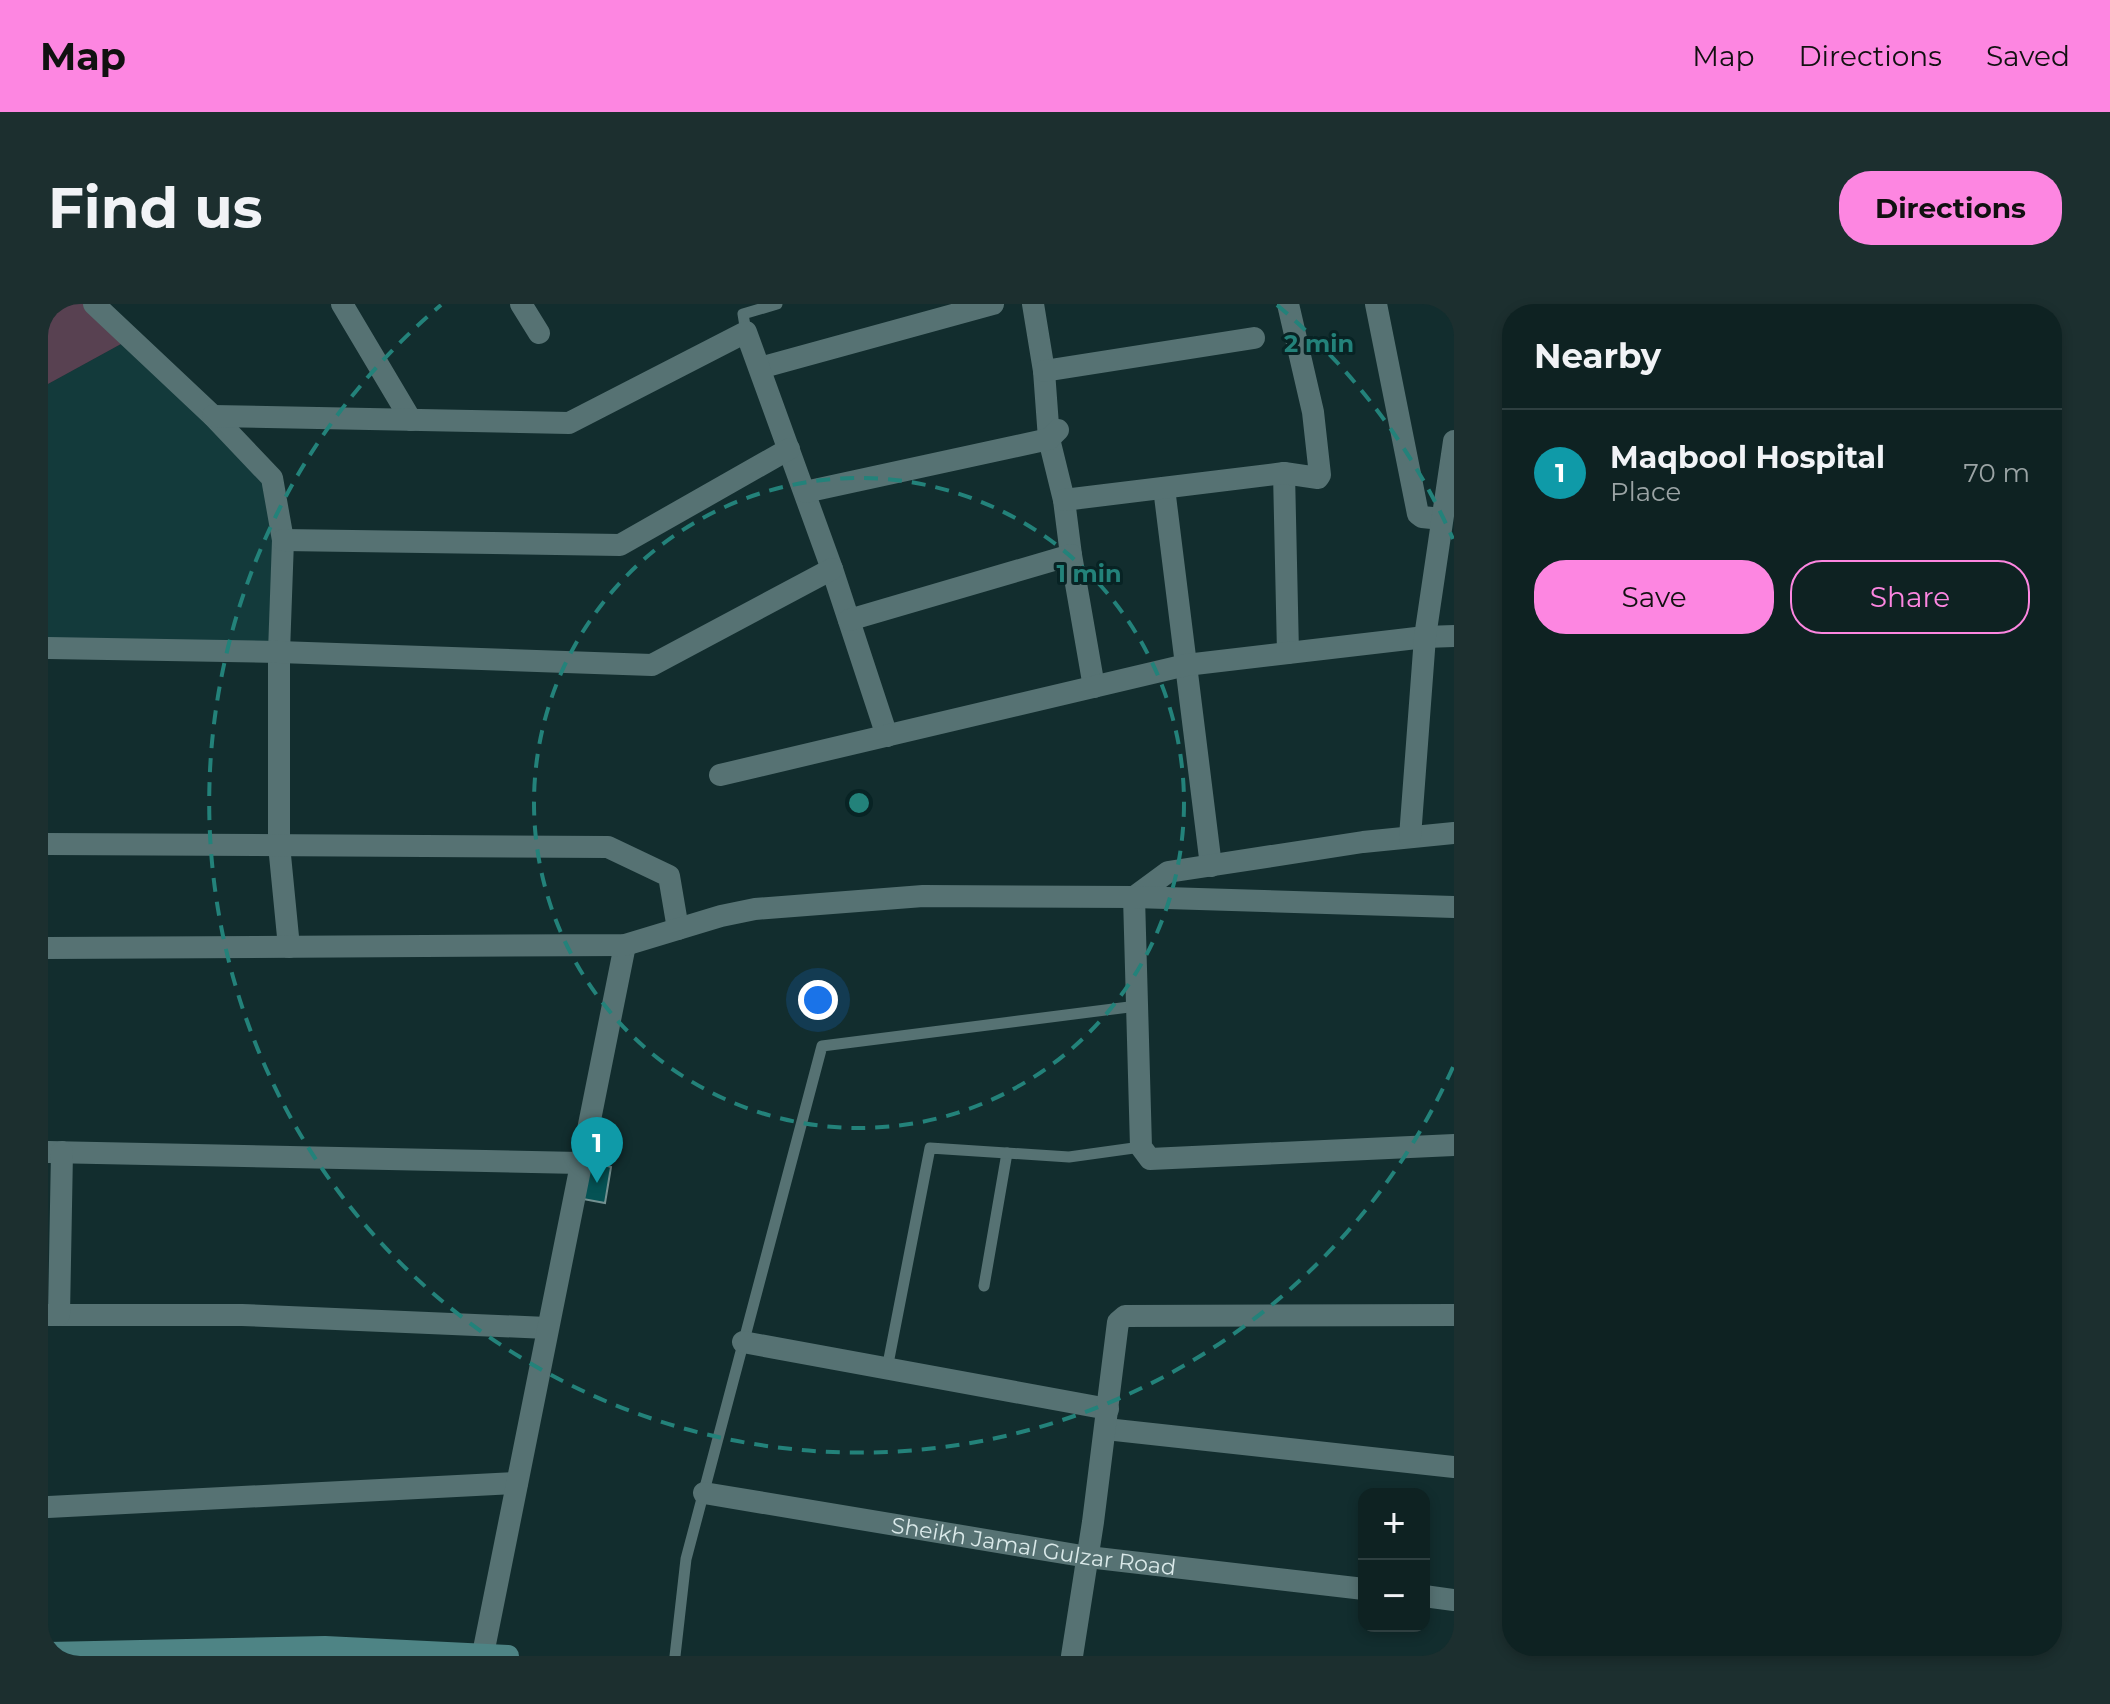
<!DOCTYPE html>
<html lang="en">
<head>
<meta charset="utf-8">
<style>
  body { margin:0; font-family:Montserrat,sans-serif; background:#1c2f2f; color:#f1f3f6 }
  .controls { position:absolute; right:24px; bottom:24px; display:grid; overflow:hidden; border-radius:16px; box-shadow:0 4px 12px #0003 }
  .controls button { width:72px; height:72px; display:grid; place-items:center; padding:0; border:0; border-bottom:2px solid #2e3f40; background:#0e2222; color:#f1f3f6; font:40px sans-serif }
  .you { position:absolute; left:770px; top:696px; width:28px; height:28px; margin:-20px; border:6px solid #fff; border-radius:50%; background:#1a73e8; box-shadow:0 0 0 12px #1a73e833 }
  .badge { display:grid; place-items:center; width:52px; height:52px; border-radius:50%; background:#fd86e1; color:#fff; font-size:26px; font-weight:700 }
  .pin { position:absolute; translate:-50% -66px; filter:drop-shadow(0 2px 4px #0008) }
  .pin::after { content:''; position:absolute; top:42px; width:28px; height:24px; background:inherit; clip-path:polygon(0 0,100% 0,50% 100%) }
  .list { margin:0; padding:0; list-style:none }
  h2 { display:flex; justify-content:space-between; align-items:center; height:104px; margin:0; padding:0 32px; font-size:34px }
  h2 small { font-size:26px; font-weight:400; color:#9ba4a5 }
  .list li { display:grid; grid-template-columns:52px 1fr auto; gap:24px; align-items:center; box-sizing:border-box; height:128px; padding:0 32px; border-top:2px solid #2e3f40 }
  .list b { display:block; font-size:30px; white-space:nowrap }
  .list p { margin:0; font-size:26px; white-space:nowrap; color:#9ba4a5 }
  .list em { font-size:26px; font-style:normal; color:#9ba4a5 }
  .actions { display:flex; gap:16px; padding:24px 32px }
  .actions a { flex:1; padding:18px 0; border:2px solid #fd86e1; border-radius:32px; text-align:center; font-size:28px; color:#fd86e1 }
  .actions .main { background:#fd86e1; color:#111 }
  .map { position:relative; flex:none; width:1406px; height:1352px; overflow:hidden; border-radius:32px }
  header { display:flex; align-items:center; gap:48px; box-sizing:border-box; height:112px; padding:0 40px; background:#fd86e1; color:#111 }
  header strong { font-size:38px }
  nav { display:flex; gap:44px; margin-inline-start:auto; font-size:28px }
  .intro { display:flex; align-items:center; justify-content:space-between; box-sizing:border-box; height:192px; padding:0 48px }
  h1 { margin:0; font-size:56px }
  .button { padding:20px 36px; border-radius:32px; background:#fd86e1; color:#111; font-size:28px; font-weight:700 }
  main { display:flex; gap:48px; padding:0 48px }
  aside { flex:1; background:#0e2222; border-radius:32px; box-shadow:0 4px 12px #0003 }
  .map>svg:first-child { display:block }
  .built { fill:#133a3b }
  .green { fill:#584151 }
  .building { fill:#055254; stroke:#739090; stroke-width:2 }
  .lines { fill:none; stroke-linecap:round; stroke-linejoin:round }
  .service { stroke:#567273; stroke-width:11 }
  .minor { stroke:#567273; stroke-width:22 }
  .tertiary { stroke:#567273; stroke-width:22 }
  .secondary { stroke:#4e8485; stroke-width:22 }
  .ring { fill:none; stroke:#23827a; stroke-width:4; stroke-dasharray:14 10 }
  .labels { text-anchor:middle; stroke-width:6; stroke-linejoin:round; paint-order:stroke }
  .street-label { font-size:22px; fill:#dae9e9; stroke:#082324 }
  .centre { fill:#23827a; stroke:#082324; stroke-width:4 }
  .ring-label { font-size:24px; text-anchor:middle; font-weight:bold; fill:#23827a; stroke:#082324; stroke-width:6; stroke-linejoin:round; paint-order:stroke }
</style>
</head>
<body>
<header>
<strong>Map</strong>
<nav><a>Map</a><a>Directions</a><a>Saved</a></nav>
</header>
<div class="intro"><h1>Find us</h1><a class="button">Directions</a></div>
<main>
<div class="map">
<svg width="1406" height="1352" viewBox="0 0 1406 1352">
  <rect width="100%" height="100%" fill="#122d2e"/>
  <polygon class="built" points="84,34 228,173 226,348 0,345 0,80"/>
  <polygon class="green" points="0,0 46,0 84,34 0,80"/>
  <polygon class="building" points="543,857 563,863 557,899 535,895"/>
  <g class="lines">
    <g class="service">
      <polyline points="698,28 695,10 729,0"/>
      <polyline points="936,982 959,849"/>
      <polyline points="839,1065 882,844 1021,853 1093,843"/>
      <polyline points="627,1352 638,1255 774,742 1089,702"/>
    </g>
    <g class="minor">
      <polyline points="46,0 165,112 224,174 235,236 231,348 231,541 241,643"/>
      <polyline points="294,0 363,116"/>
      <polyline points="473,0 491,29"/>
      <polyline points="985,0 996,67 1001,135 1016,196 1023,251 1046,383"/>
      <polyline points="1328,0 1370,210 1374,213 1394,215"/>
      <polyline points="712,64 945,0"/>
      <polyline points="996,67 1206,34"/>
      <polyline points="165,112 521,119 698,28 784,265 839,432"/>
      <polyline points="1236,169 1240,349"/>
      <polyline points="1116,184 1163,562"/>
      <polyline points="757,188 1001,135 1010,126"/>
      <polyline points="1016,196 1236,169 1270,174 1272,171 1265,108 1240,0"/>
      <polyline points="235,236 572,241 741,145"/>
      <polyline points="801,316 1023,251"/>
      <polyline points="0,344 231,348 604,361 784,265"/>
      <polyline points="672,471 1138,361 1377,333 1406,332"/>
      <polyline points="1406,529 1315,538 1120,568 1086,593 1093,843 1102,855 1406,841"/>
      <polyline points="1362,533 1377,333 1406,137"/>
      <polyline points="0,540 560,543 621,572 630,625"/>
      <polyline points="0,848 532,859"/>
      <polyline points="0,1011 194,1011 499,1024"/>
      <polyline points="11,1011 14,848"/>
      <polyline points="695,1038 1060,1105"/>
      <polyline points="1058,1125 1406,1163"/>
      <path id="s1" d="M656,1189L1040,1253L1316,1285"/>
      <polyline points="0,1203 469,1179"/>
      <polyline points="1376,1292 1406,1296"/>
      <polyline points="435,1350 577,641"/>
      <polyline points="1024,1352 1045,1218 1070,1018 1077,1012 1406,1011"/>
    </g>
    <polyline class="tertiary" points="0,644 577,641 673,612 707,605 875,592 1086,593 1406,603"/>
    <polyline class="secondary" points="0,1349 277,1343 460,1352"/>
  </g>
  <g class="ring">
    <circle cx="811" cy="499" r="325"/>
    <path d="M1405 763A650 650 0 1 1 393 1M1229 1A650 650 0 0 1 1405 235"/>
  </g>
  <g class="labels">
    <g class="street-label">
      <text dy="8" stroke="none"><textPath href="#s1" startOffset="334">Sheikh Jamal Gulzar Road</textPath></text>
    </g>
  </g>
  <circle cx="811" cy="499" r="12" class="centre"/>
  <g class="ring-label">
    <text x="1271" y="48">2 min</text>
    <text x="1041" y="278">1 min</text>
  </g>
</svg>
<div class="controls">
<button>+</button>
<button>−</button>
</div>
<div class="you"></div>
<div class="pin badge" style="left:549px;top:879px;background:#0f9aa8">1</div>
</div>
<aside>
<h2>Nearby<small></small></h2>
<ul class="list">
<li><span class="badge" style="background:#0f9aa8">1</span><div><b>Maqbool Hospital</b><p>Place</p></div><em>70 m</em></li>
</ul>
<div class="actions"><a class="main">Save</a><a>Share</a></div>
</aside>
</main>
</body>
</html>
